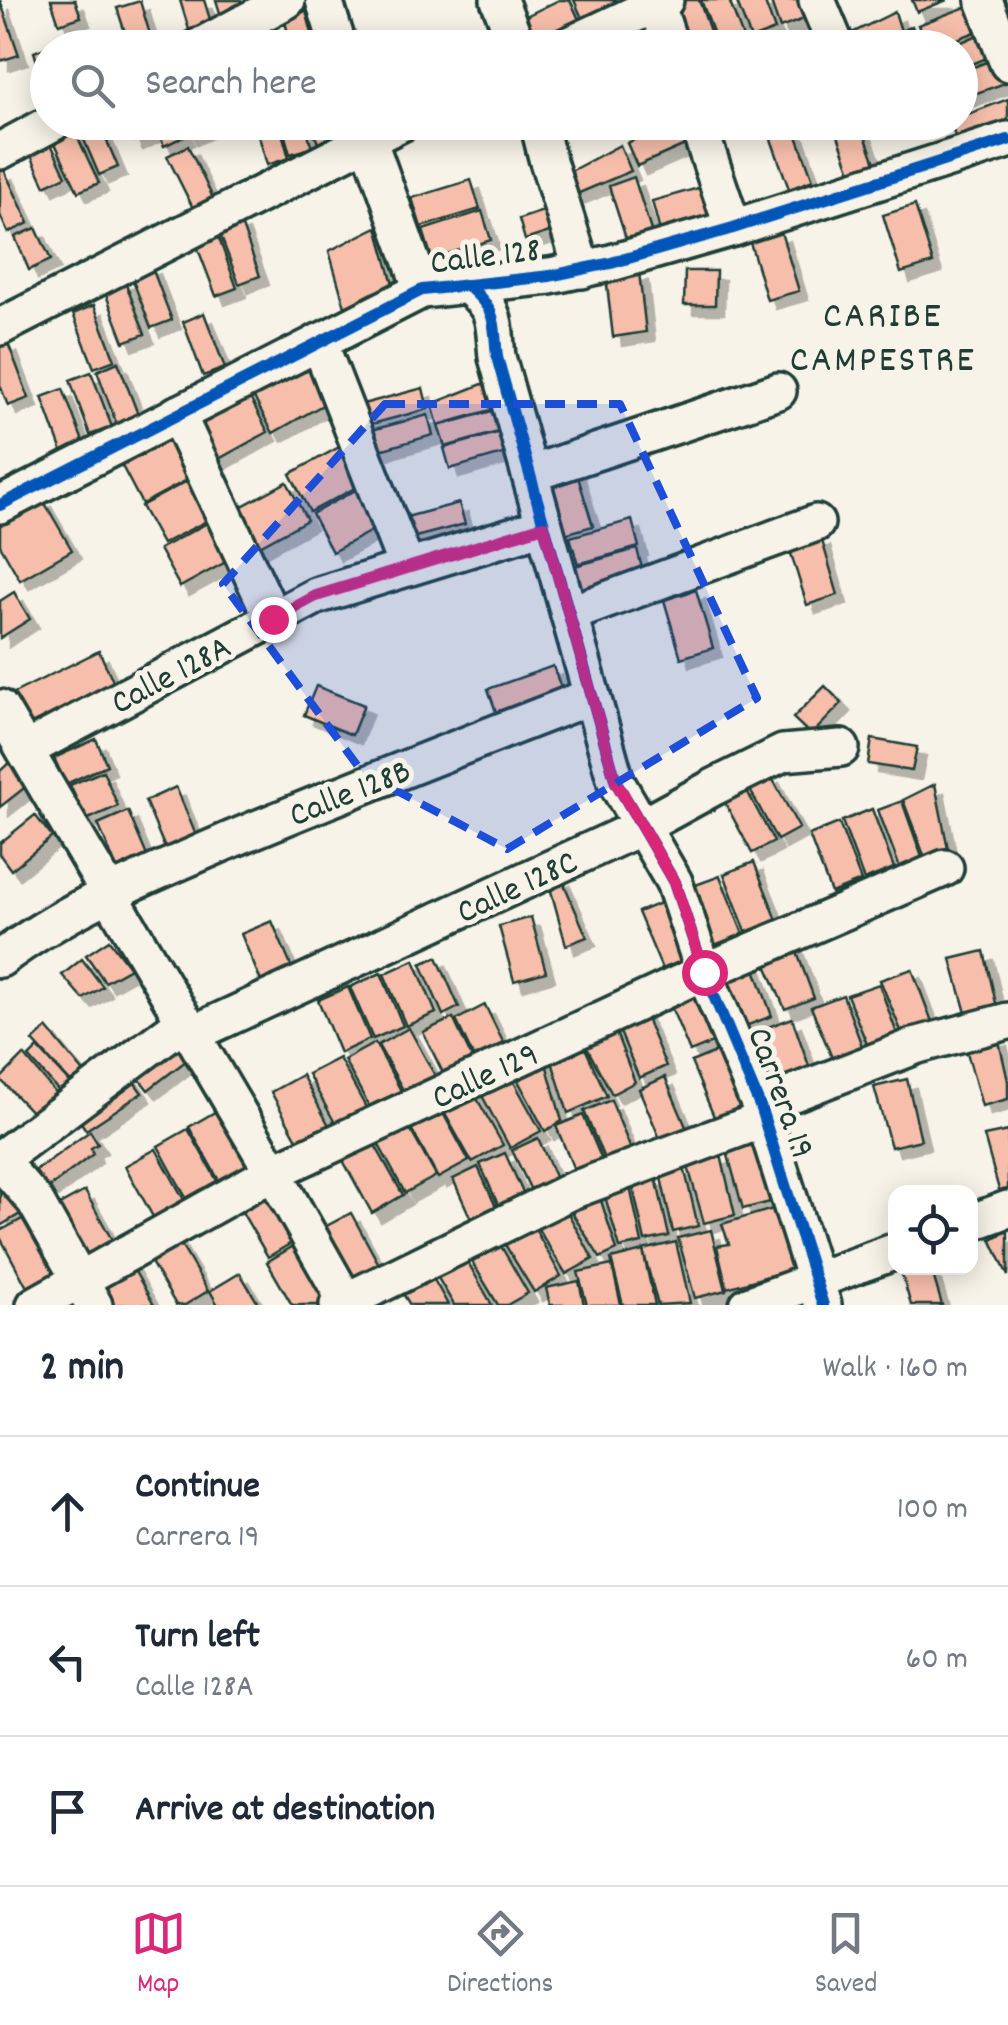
<!DOCTYPE html>
<html lang="en">
<head>
<meta charset="utf-8">
<style>
  body { margin:0; font-family:Dekko,sans-serif; background:#f2f2f3; color:#1f2937 }
  .controls { position:absolute; right:30px; bottom:30px; display:grid; overflow:hidden; border-radius:20px; box-shadow:0 5px 25px #0003 }
  .controls button { width:90px; height:90px; display:grid; place-items:center; padding:0; border:0; border-bottom:2px solid #e0e1e3; background:#fff; color:#1f2937; font:50px sans-serif }
  .stop { position:absolute; width:30px; height:30px; margin:-22px; border:8px solid #db2777; border-radius:50%; background:#fff }
  .stop.end { background:#db2777; border-color:#fff; box-shadow:0 2px 10px #0008 }
  .list { margin:0; padding:0; list-style:none }
  h2 { display:flex; justify-content:space-between; align-items:center; height:130px; margin:0; padding:0 40px; font-size:42px }
  h2 small { font-size:32px; font-weight:400; color:#747a83 }
  .list li { display:grid; grid-template-columns:65px 1fr auto; gap:30px; align-items:center; box-sizing:border-box; height:150px; padding:0 40px; border-top:2px solid #e0e1e3 }
  .list b { display:block; font-size:38px; white-space:nowrap }
  .list p { margin:0; font-size:32px; white-space:nowrap; color:#747a83 }
  .list em { font-size:32px; font-style:normal; color:#747a83 }
  .icon { flex:none; width:55px; height:55px; fill:none; stroke:currentColor; stroke-width:2; stroke-linecap:round; stroke-linejoin:round }
  .map { position:relative; flex:none; width:1008px; height:1305px; overflow:hidden }
  .search { position:absolute; background:#fff; box-shadow:0 5px 25px #0003; left:30px; right:30px; top:30px; height:110px; display:flex; align-items:center; gap:25px; box-sizing:border-box; padding:0 35px; border-radius:55px; color:#747a83; font-size:38px }
  .sheet { height:580px; background:#fff }
  nav { display:flex; justify-content:space-around; align-items:center; box-sizing:border-box; height:140px; border-top:2px solid #e0e1e3; background:#fff; font-size:28px; color:#747a83 }
  nav a { display:grid; justify-items:center; gap:5px }
  nav .on { color:#db2777 }
  .map>svg:first-child { display:block }
  .building { fill:#f7bfab; stroke:#1f3d34; stroke-width:2.5; filter:url(#shadow) }
  .lines { fill:none; stroke-linecap:round; stroke-linejoin:round }
  .minor-casing { stroke:#1f3d34; stroke-width:42 }
  .minor { stroke:#f7f3e8; stroke-width:35 }
  .cycleway-casing { stroke:#f7f3e8; stroke-width:19 }
  .cycleway { stroke:#0057b8; stroke-width:12 }
  .route { stroke:#db2777; stroke-width:12 }
  .marked { fill:#1d4ed8; fill-opacity:0.2; stroke:#1d4ed8; stroke-width:8; stroke-dasharray:20 12; stroke-linejoin:round }
  .labels { text-anchor:middle; stroke-width:10; stroke-linejoin:round; paint-order:stroke }
  .street-label { font-size:35px; fill:#1f3d34; stroke:#f7f3e8 }
  .neighbourhood-label { font-size:38px; letter-spacing:2.5px; fill:#1f3d34; stroke:#f7f3e8 }
</style>
</head>
<body>
<div class="map">
<svg width="1008" height="1305" viewBox="0 0 1008 1305">
  <defs>
    <filter id="shadow"><feDropShadow dx="9" dy="9" stdDeviation="0" flood-color="#0004"/></filter>
  </defs>
  <rect width="100%" height="100%" fill="#f7f3e8"/>
  <filter id="ink" filterUnits="userSpaceOnUse"><feTurbulence type="fractalNoise" baseFrequency=".01" numOctaves="2"/><feDisplacementMap in="SourceGraphic" scale="20" xChannelSelector="R" yChannelSelector="G"/><feConvolveMatrix kernelMatrix="1 2 1 2 8 2 1 2 1" color-interpolation-filters="sRGB"/></filter>
  <g filter="url(#ink)">
    <g class="building">
      <polygon points="0,0 19,55 0,61"/>
      <polygon points="51,0 75,0 81,17 59,24"/>
      <polygon points="180,0 204,0 212,26 190,33"/>
      <polygon points="216,0 241,0 243,9 221,16"/>
      <polygon points="559,0 570,0 582,26 537,47 522,18"/>
      <polygon points="574,0 639,0 585,25"/>
      <polygon points="671,0 699,0 716,48 689,48"/>
      <polygon points="701,0 729,0 745,43 733,48 719,48"/>
      <polygon points="736,0 764,0 775,30 751,39"/>
      <polygon points="770,0 798,0 804,19 780,28"/>
      <polygon points="912,0 947,0 917,12"/>
      <polygon points="140,1 154,48 130,48 117,8"/>
      <polygon points="979,2 989,27 933,48 927,48 918,25"/>
      <polygon points="306,11 316,48 292,48 284,18"/>
      <polygon points="895,12 901,31 912,26 920,48 850,48 846,36"/>
      <polygon points="276,28 282,48 258,48 254,34"/>
      <polygon points="989,30 999,53 960,69 960,48 948,48"/>
      <polygon points="55,44 56,48 48,48 48,95 34,52"/>
      <polygon points="1000,57 1008,82 960,99 960,72"/>
      <polygon points="1008,99 1008,127 958,145 950,122 960,122 960,117"/>
      <polygon points="90,122 99,122 118,167 99,175 79,128"/>
      <polygon points="125,122 151,122 155,131 134,141"/>
      <polygon points="154,122 179,122 185,136 164,146"/>
      <polygon points="182,122 207,122 209,126 188,136"/>
      <polygon points="255,122 279,122 289,158 267,165"/>
      <polygon points="281,122 305,122 312,148 290,154"/>
      <polygon points="309,122 343,122 347,133 319,145"/>
      <polygon points="672,122 686,122 694,141 637,166 627,143"/>
      <polygon points="780,122 792,122 813,180 789,189 767,128"/>
      <polygon points="833,122 860,122 877,168 853,177"/>
      <polygon points="74,129 99,183 78,192 53,139"/>
      <polygon points="51,144 66,176 45,186 30,153"/>
      <polygon points="620,145 631,171 572,196 565,174"/>
      <polygon points="188,146 213,198 193,208 167,156"/>
      <polygon points="4,170 29,223 8,233 0,215 0,172"/>
      <polygon points="634,177 653,237 628,245 609,186"/>
      <polygon points="471,180 480,209 421,227 412,198"/>
      <polygon points="702,187 713,223 662,239 652,201"/>
      <polygon points="915,205 933,263 901,273 883,215"/>
      <polygon points="552,208 559,229 525,240 519,219"/>
      <polygon points="482,211 491,240 432,259 423,230"/>
      <polygon points="240,221 260,276 239,284 218,229"/>
      <polygon points="377,227 393,284 345,307 329,251"/>
      <polygon points="36,228 51,260 29,270 15,237"/>
      <polygon points="781,232 799,291 767,300 750,242"/>
      <polygon points="217,233 237,288 216,296 195,241"/>
      <polygon points="151,265 172,320 151,328 130,273"/>
      <polygon points="685,271 716,271 715,305 684,305"/>
      <polygon points="639,272 646,332 613,337 606,276"/>
      <polygon points="124,279 145,334 124,342 103,287"/>
      <polygon points="94,305 115,360 94,368 73,314"/>
      <polygon points="204,313 225,368 203,376 183,322"/>
      <polygon points="8,343 29,398 8,406 0,385 0,346"/>
      <polygon points="118,362 139,417 117,425 97,371"/>
      <polygon points="306,365 326,403 273,433 252,394"/>
      <polygon points="91,372 112,427 90,435 70,380"/>
      <polygon points="490,381 498,408 438,425 432,404"/>
      <polygon points="423,388 428,409 368,425 363,404"/>
      <polygon points="63,389 84,444 62,452 42,397"/>
      <polygon points="248,394 268,432 215,461 194,422"/>
      <polygon points="499,409 505,430 445,447 438,426"/>
      <polygon points="428,415 433,435 373,452 368,431"/>
      <polygon points="504,431 510,452 450,469 444,448"/>
      <polygon points="175,437 196,475 142,504 122,466"/>
      <polygon points="343,445 364,483 310,512 290,474"/>
      <polygon points="575,467 593,526 561,535 543,477"/>
      <polygon points="195,477 216,516 162,544 141,506"/>
      <polygon points="287,482 307,520 254,549 233,511"/>
      <polygon points="365,485 386,523 332,552 312,514"/>
      <polygon points="42,498 72,550 20,580 0,545 0,522"/>
      <polygon points="459,503 465,524 404,540 399,519"/>
      <polygon points="213,520 233,558 180,587 159,549"/>
      <polygon points="632,520 639,547 578,564 570,537"/>
      <polygon points="821,537 838,595 807,605 789,547"/>
      <polygon points="637,549 644,576 583,594 575,566"/>
      <polygon points="696,590 713,648 681,658 664,600"/>
      <polygon points="14,592 30,619 0,638 0,601"/>
      <polygon points="99,651 114,683 27,726 12,694"/>
      <polygon points="553,666 561,688 496,712 488,689"/>
      <polygon points="316,686 364,705 352,735 304,715"/>
      <polygon points="825,686 842,703 811,735 793,718"/>
      <polygon points="96,739 107,765 66,784 54,758"/>
      <polygon points="872,739 917,747 912,771 868,764"/>
      <polygon points="10,762 28,785 0,807 0,771"/>
      <polygon points="103,771 118,806 86,820 70,785"/>
      <polygon points="770,774 799,828 777,840 748,786"/>
      <polygon points="935,784 948,849 925,858 903,800"/>
      <polygon points="176,787 198,840 167,853 145,801"/>
      <polygon points="745,787 774,842 752,853 723,799"/>
      <polygon points="902,801 923,860 900,868 878,810"/>
      <polygon points="872,809 894,868 864,880 842,821"/>
      <polygon points="128,811 150,863 120,876 98,824"/>
      <polygon points="35,815 52,837 11,870 0,855 0,843"/>
      <polygon points="839,823 861,881 831,893 809,835"/>
      <polygon points="754,862 777,920 746,932 724,874"/>
      <polygon points="720,876 743,934 712,946 690,887"/>
      <polygon points="561,877 587,937 566,945 548,880"/>
      <polygon points="665,901 689,958 662,969 638,912"/>
      <polygon points="531,917 546,972 514,981 499,926"/>
      <polygon points="272,921 294,973 263,986 241,934"/>
      <polygon points="792,939 814,998 785,1009 760,951"/>
      <polygon points="109,940 130,968 105,982 86,955"/>
      <polygon points="984,951 998,1012 968,1020 951,959"/>
      <polygon points="437,957 459,1007 443,1015 421,964"/>
      <polygon points="751,958 772,1016 743,1027 719,969"/>
      <polygon points="82,959 103,987 83,999 62,975"/>
      <polygon points="414,960 436,1013 406,1026 384,974"/>
      <polygon points="912,969 934,1027 904,1038 880,980"/>
      <polygon points="381,973 403,1026 373,1039 350,987"/>
      <polygon points="693,984 717,1041 690,1052 666,995"/>
      <polygon points="879,984 900,1042 871,1054 847,995"/>
      <polygon points="348,987 370,1039 340,1053 318,1000"/>
      <polygon points="843,995 865,1054 835,1065 811,1007"/>
      <polygon points="485,1005 510,1056 480,1071 456,1020"/>
      <polygon points="642,1009 666,1066 639,1078 615,1020"/>
      <polygon points="453,1018 477,1069 448,1083 423,1032"/>
      <polygon points="792,1018 813,1077 784,1088 760,1030"/>
      <polygon points="611,1020 635,1082 612,1094 581,1037"/>
      <polygon points="47,1028 92,1082 79,1091 33,1041"/>
      <polygon points="409,1028 440,1085 410,1102 378,1045"/>
      <polygon points="175,1037 191,1057 148,1090 137,1076"/>
      <polygon points="580,1037 607,1096 568,1113 550,1055"/>
      <polygon points="998,1037 1008,1081 1008,1099 982,1106 965,1045"/>
      <polygon points="375,1043 406,1100 375,1117 344,1060"/>
      <polygon points="38,1048 76,1090 65,1098 29,1057"/>
      <polygon points="718,1051 741,1108 715,1119 691,1062"/>
      <polygon points="24,1055 62,1101 39,1120 0,1079"/>
      <polygon points="544,1056 562,1121 545,1131 514,1073"/>
      <polygon points="339,1058 370,1115 340,1132 308,1074"/>
      <polygon points="127,1072 142,1093 86,1130 74,1112"/>
      <polygon points="509,1073 541,1131 510,1148 479,1090"/>
      <polygon points="302,1075 333,1133 303,1150 271,1092"/>
      <polygon points="665,1077 689,1134 663,1146 639,1089"/>
      <polygon points="907,1079 921,1140 891,1147 874,1087"/>
      <polygon points="471,1088 503,1145 472,1162 440,1105"/>
      <polygon points="611,1100 634,1157 608,1168 584,1111"/>
      <polygon points="438,1104 469,1161 438,1178 407,1121"/>
      <polygon points="220,1109 252,1167 221,1184 189,1127"/>
      <polygon points="583,1115 607,1172 580,1184 556,1126"/>
      <polygon points="404,1119 436,1176 405,1193 374,1136"/>
      <polygon points="188,1129 220,1186 189,1203 158,1146"/>
      <polygon points="90,1131 98,1144 91,1148 93,1154 42,1193 28,1176"/>
      <polygon points="1008,1131 1008,1195 1001,1197 984,1136"/>
      <polygon points="371,1138 403,1195 372,1213 340,1155"/>
      <polygon points="538,1138 561,1190 536,1201 512,1150"/>
      <polygon points="760,1140 774,1201 743,1209 726,1148"/>
      <polygon points="156,1149 188,1207 157,1224 125,1166"/>
      <polygon points="505,1153 528,1204 503,1216 480,1164"/>
      <polygon points="721,1155 735,1215 704,1223 687,1163"/>
      <polygon points="478,1167 501,1218 476,1230 453,1179"/>
      <polygon points="684,1167 698,1226 673,1232 660,1173"/>
      <polygon points="0,1176 25,1211 0,1226"/>
      <polygon points="656,1177 669,1236 645,1241 632,1183"/>
      <polygon points="265,1182 298,1239 268,1257 235,1200"/>
      <polygon points="629,1182 642,1243 620,1248 604,1193"/>
      <polygon points="597,1188 617,1250 600,1258 567,1205"/>
      <polygon points="85,1191 117,1249 86,1266 54,1208"/>
      <polygon points="563,1204 593,1259 566,1274 533,1221"/>
      <polygon points="776,1208 792,1269 727,1288 717,1246 729,1244 722,1224"/>
      <polygon points="351,1213 382,1270 352,1287 321,1229"/>
      <polygon points="28,1216 60,1274 29,1291 0,1237 0,1231"/>
      <polygon points="531,1222 561,1276 534,1292 501,1238"/>
      <polygon points="711,1230 726,1290 695,1298 678,1238"/>
      <polygon points="1008,1231 1008,1276 991,1239"/>
      <polygon points="175,1235 208,1291 185,1305 176,1305 145,1252"/>
      <polygon points="497,1239 528,1293 507,1305 498,1305 468,1255"/>
      <polygon points="676,1242 690,1303 658,1305 643,1250"/>
      <polygon points="297,1244 330,1301 323,1305 292,1305 267,1262"/>
      <polygon points="643,1251 655,1305 623,1305 611,1259"/>
      <polygon points="126,1256 154,1305 113,1305 95,1274"/>
      <polygon points="465,1257 492,1305 454,1305 435,1273"/>
      <polygon points="612,1265 621,1305 587,1305 578,1272"/>
      <polygon points="900,1268 931,1268 942,1305 911,1305"/>
      <polygon points="240,1273 259,1305 218,1305 210,1291"/>
      <polygon points="432,1276 448,1305 410,1305 402,1292"/>
      <polygon points="579,1281 584,1305 550,1305 546,1288"/>
    </g>
    <g class="lines">
      <g class="minor-casing">
        <g id="minor">
          <polyline points="324,0 339,48"/>
          <polyline points="499,0 518,48"/>
          <polyline points="655,0 671,48"/>
          <polyline points="817,0 837,48"/>
          <polyline points="984,0 1008,63"/>
          <polyline points="197,48 287,0"/>
          <polyline points="563,48 665,0"/>
          <polyline points="362,122 422,290"/>
          <polyline points="538,122 547,158 582,270"/>
          <polyline points="697,122 733,228"/>
          <polyline points="0,151 54,122"/>
          <path d="M467,285C498,312 493,318 497,357L616,782L674,882L704,972L760,1106L823,1305"/>
          <polyline points="0,327 403,122"/>
          <polyline points="319,342 407,568"/>
          <polyline points="177,414 273,619"/>
          <polyline points="530,474 778,391"/>
          <polyline points="0,505 422,290 550,276 611,263 733,228 1008,140"/>
          <polyline points="569,614 816,523"/>
          <polyline points="0,708 273,1172 348,1305"/>
          <polyline points="25,750 316,596 544,526"/>
          <path d="M0,959C70,906 150,875 230,840C350,790 470,743 592,696"/>
          <polyline points="192,1034 641,827 714,787 783,753 841,748"/>
          <polyline points="760,1106 918,1045 1008,1021"/>
          <polyline points="0,1159 185,1021"/>
          <polyline points="0,1161 35,1201 94,1305"/>
          <polyline points="970,1223 1008,1209"/>
          <polyline points="35,1305 273,1172 704,972 945,868"/>
          <polyline points="338,1305 571,1191 765,1119"/>
          <polyline points="748,1305 896,1251"/>
        </g>
      </g>
      <use href="#minor" class="minor"/>
      <g class="cycleway-casing">
        <g id="cycleway">
          <path d="M467,285C498,312 493,318 497,357L616,782L674,882L704,972L760,1106L823,1305"/>
          <polyline points="0,505 422,290 550,276 611,263 733,228 1008,140"/>
        </g>
      </g>
      <use href="#cycleway" class="cycleway"/>
    </g>
  </g>
  <g class="lines" filter="url(#ink)">
    <polyline class="route" points="273,619 316,596 544,526 616,782 674,882 704,972"/>
  </g>
  <path class="marked" d="M385,404H620L757,698L507,849L363,773L223,584Z"/>
  <g class="labels">
    <g class="street-label">
      <text transform="translate(485 254) rotate(-7)" y="12">Calle 128</text>
      <text transform="translate(170 673) rotate(-28)" y="12">Calle 128A</text>
      <text transform="translate(349 791) rotate(-22)" y="12">Calle 128B</text>
      <text transform="translate(516 885) rotate(-25)" y="12">Calle 128C</text>
      <text transform="translate(484 1074) rotate(-25)" y="12">Calle 129</text>
      <text transform="translate(783 1092) rotate(70)" y="12">Carrera 19</text>
    </g>
    <g class="neighbourhood-label">
      <text x="883" y="326">CARIBE<tspan x="883" dy="44">CAMPESTRE</tspan></text>
    </g>
  </g>
</svg>
<div class="controls">
<button><svg class="icon" aria-label="locate" viewBox="0 0 24 24"><circle cx="12" cy="12" r="6"/><path d="M12 2v4M12 18v4M2 12h4M18 12h4"/></svg></button>
</div>
<div class="stop" style="left:704px;top:972px"></div>
<div class="stop end" style="left:273px;top:619px"></div>
<div class="search"><svg class="icon" aria-label="search" viewBox="0 0 24 24"><circle cx="10" cy="10" r="6"/><path d="M15 15l6 6"/></svg>Search here</div>
</div>
<section class="sheet">
<h2>2 min<small>Walk · 160 m</small></h2>
<ul class="list">
<li><svg class="icon" aria-label="ahead" viewBox="0 0 24 24"><path d="M12 20V5M6 11l6-6 6 6"/></svg><div><b>Continue</b><p>Carrera 19</p></div><em>100 m</em></li>
<li><svg class="icon" aria-label="left" viewBox="0 0 24 24"><path d="M17 20v-9H6M10 6l-5 5 5 5"/></svg><div><b>Turn left</b><p>Calle 128A</p></div><em>60 m</em></li>
<li><svg class="icon" aria-label="arrive" viewBox="0 0 24 24"><path d="M6 21V4h12l-3 4 3 4H6"/></svg><div><b>Arrive at destination</b></div></li>
</ul>
</section>
<nav>
<a class="on"><svg class="icon" aria-label="map" viewBox="0 0 24 24"><path d="M3 6l6-2 6 2 6-2v14l-6 2-6-2-6 2zM9 4v14M15 6v14"/></svg>Map</a>
<a><svg class="icon" aria-label="directions" viewBox="0 0 24 24"><path d="M12 3l9 9-9 9-9-9zM9 14v-3h6M13 9l2 2-2 2"/></svg>Directions</a>
<a><svg class="icon" aria-label="saved" viewBox="0 0 24 24"><path d="M7 4h10v16l-5-4-5 4z"/></svg>Saved</a>
</nav>
</body>
</html>
